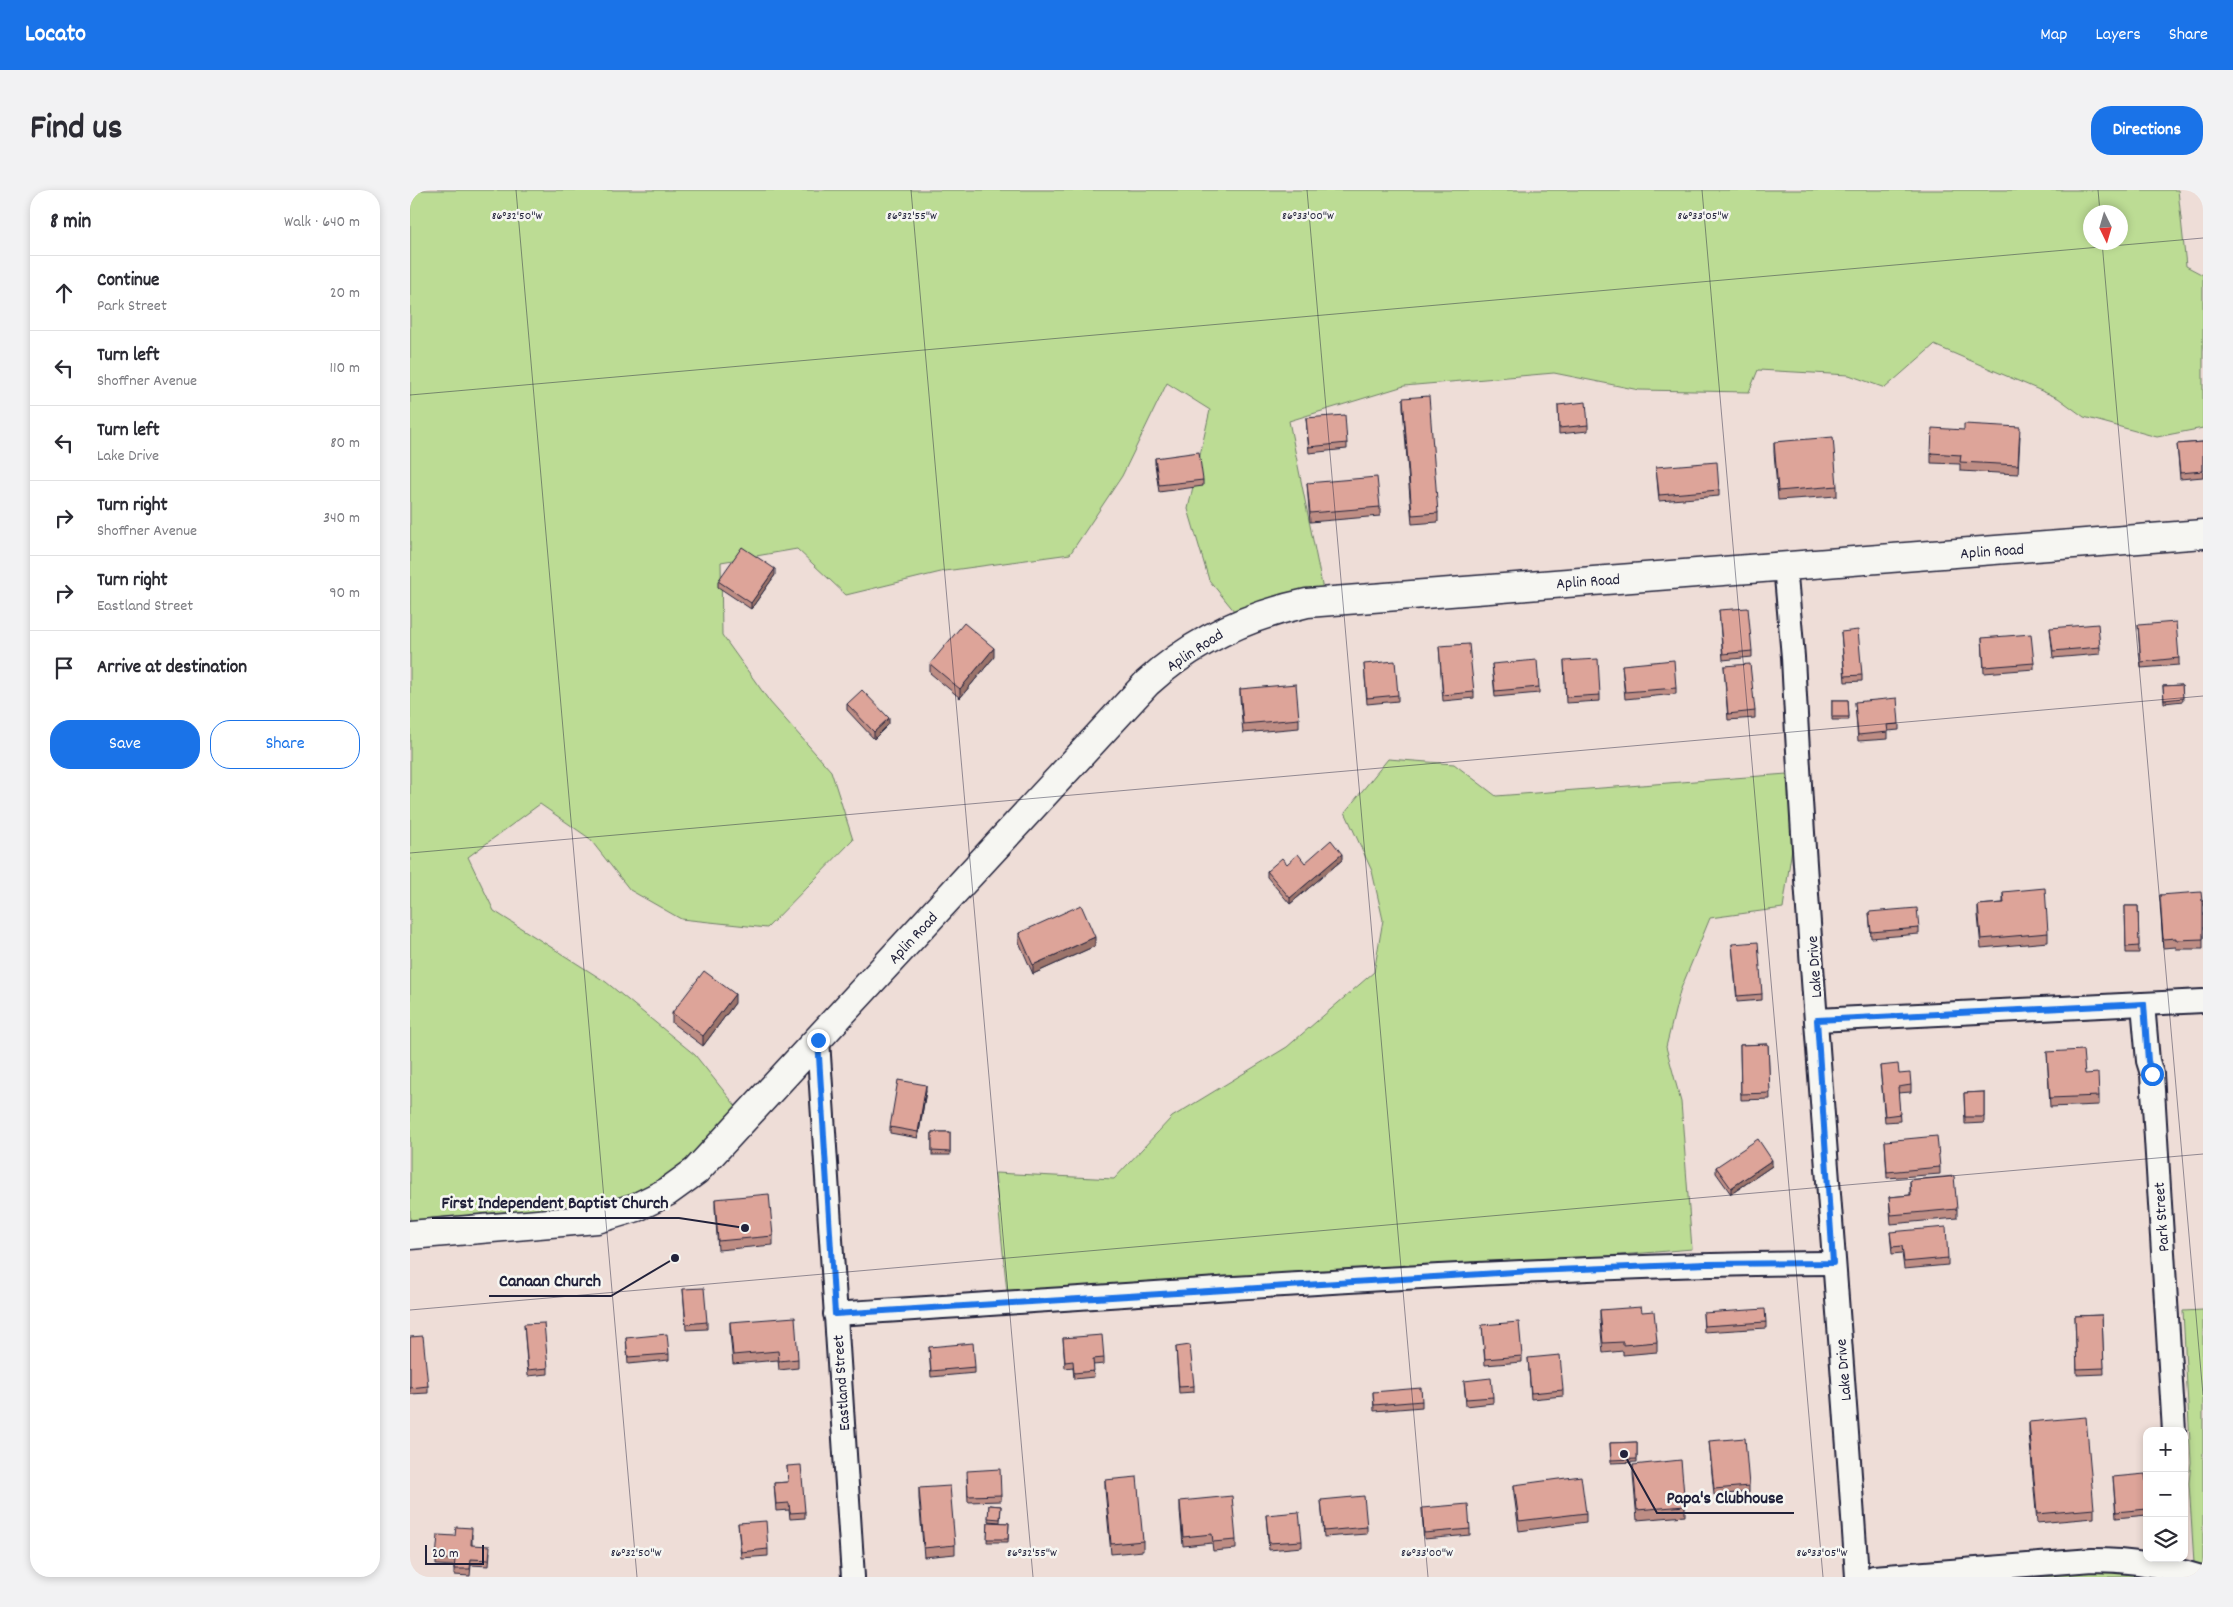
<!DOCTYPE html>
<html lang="en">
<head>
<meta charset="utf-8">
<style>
  body { margin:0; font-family:Dekko,sans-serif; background:#f2f2f3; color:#2b2b33 }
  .controls { position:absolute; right:15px; bottom:15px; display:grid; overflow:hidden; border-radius:10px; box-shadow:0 2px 8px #0003 }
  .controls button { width:45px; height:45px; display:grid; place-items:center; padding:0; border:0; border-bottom:1px solid #e1e1e2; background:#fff; color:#2b2b33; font:25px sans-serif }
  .compass { position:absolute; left:1673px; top:15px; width:45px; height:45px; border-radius:50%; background:#fff; box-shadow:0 2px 8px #0003; rotate:175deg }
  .scale { position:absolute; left:15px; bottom:12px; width:59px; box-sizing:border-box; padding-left:5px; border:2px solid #22223b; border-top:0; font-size:14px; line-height:18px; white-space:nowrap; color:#22223b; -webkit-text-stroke:4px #f6f6f2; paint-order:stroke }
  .stop { position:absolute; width:15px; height:15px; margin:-11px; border:4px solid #1a73e8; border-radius:50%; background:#fff }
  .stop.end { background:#1a73e8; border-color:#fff; box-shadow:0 1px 5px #0008 }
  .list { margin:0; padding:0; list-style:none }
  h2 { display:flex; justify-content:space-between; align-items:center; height:65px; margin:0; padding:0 20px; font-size:21px }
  h2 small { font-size:16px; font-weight:400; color:#7c7c81 }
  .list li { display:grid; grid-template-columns:32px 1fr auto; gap:15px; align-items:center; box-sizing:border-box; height:75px; padding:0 20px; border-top:1px solid #e1e1e2 }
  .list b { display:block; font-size:19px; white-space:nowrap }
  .list p { margin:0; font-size:16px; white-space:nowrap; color:#7c7c81 }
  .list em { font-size:16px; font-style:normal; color:#7c7c81 }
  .actions { display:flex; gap:10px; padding:15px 20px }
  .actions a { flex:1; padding:11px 0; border:1px solid #1a73e8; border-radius:20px; text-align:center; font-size:18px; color:#1a73e8 }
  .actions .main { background:#1a73e8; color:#fff }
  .icon { flex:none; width:28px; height:28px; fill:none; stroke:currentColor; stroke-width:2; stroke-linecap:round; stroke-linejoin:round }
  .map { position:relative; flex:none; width:1793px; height:1387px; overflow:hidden; border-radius:20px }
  header { display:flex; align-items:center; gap:30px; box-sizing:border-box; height:70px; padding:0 25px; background:#1a73e8; color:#fff }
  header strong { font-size:24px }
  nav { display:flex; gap:28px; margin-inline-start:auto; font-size:18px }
  .intro { display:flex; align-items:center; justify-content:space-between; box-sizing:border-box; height:120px; padding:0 30px }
  h1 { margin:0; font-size:35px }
  .button { padding:12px 22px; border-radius:20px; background:#1a73e8; color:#fff; font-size:18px; font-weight:700 }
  main { display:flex; gap:30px; padding:0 30px }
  aside { flex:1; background:#fff; border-radius:20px; box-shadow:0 2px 8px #0003 }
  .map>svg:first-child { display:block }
  .green { fill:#bcdc94; stroke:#6f7f68; fill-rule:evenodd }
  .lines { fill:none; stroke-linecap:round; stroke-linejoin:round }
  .minor-casing { stroke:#22223b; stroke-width:26 }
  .tertiary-casing { stroke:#22223b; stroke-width:31 }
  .minor { stroke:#f6f6f2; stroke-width:22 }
  .tertiary { stroke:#f6f6f2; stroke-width:28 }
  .wall { fill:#be8d84; stroke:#22223b }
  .shaded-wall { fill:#9b736b; stroke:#22223b }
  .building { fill:#dda499; stroke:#22223b }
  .route { stroke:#1a73e8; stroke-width:6 }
  .ticks { fill:none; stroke:#22223b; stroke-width:1; stroke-opacity:0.45 }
  .labels { text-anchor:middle; stroke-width:5; stroke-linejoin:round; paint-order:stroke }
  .street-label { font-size:16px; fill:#22223b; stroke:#f6f6f2 }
  .ticks-label { font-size:12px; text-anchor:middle; fill:#22223b; stroke:#f6f6f2; stroke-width:5; stroke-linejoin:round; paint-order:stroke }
  .leader { fill:none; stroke:#22223b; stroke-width:2 }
  .callout-dot { fill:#22223b; stroke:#f6f6f2; stroke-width:2 }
  .callout-label { font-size:18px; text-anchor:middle; font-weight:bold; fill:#22223b; stroke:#f6f6f2; stroke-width:5; stroke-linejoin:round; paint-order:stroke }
</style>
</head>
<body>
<header>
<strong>Locato</strong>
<nav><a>Map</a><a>Layers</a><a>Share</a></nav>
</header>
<div class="intro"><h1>Find us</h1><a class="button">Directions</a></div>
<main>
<aside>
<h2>8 min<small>Walk · 640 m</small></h2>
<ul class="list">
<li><svg class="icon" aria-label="ahead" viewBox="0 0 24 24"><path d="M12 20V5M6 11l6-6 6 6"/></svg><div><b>Continue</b><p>Park Street</p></div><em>20 m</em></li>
<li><svg class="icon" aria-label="left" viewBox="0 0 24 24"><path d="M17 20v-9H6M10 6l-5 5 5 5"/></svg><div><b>Turn left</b><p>Shoffner Avenue</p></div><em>110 m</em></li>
<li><svg class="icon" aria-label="left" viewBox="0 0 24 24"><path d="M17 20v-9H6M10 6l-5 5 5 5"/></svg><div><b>Turn left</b><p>Lake Drive</p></div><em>80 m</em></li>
<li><svg class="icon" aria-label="right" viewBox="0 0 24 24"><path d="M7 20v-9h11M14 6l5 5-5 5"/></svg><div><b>Turn right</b><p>Shoffner Avenue</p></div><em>340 m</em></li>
<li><svg class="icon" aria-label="right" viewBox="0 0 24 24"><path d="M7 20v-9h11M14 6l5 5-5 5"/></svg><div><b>Turn right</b><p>Eastland Street</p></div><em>90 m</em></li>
<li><svg class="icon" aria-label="arrive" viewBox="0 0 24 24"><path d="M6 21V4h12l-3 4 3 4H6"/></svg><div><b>Arrive at destination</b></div></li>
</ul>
<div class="actions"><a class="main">Save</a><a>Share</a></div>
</aside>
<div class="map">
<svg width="1793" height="1387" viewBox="0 0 1793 1387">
  <rect width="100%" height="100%" fill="#eeddd7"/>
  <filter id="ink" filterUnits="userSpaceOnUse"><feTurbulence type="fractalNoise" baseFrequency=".02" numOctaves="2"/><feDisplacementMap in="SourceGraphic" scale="10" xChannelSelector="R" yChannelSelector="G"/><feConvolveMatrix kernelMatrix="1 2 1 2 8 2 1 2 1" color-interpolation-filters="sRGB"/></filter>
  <g filter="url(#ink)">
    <g class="green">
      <path d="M0,0H1768L1776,76L1793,85V238L1747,247L1674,227L1648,208L1524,155L1475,198L1439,185L1348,180L1339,202L1229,200L1144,183L994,196L879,231L913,400L825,422L799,390L778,319L800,220L757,193L712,286L660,364L535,381L436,405L387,359L311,372L312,445L360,512L421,581L443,650L357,738L271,729L220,700L179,648L130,614L58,667L84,721L196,792L285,865L329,920L293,960L252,992L223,1006L185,1017L0,1034ZM1680,22H1710V52H1680Z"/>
      <polygon points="978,569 1044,574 1086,606 1377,584 1384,645 1373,718 1300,728 1270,801 1256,857 1271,912 1282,1059 1161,1069 597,1102 585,983 704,989 762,927 877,857 964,782 973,730 962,681 935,622"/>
      <polygon points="1793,1120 1793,1376 1784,1373 1779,1293 1781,1272 1773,1121"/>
      <polygon points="1683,1381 1709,1382 1743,1387 1620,1387"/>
    </g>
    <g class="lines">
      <g class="minor-casing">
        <g id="minor">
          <path d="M1375,375L1383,467C1398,774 1427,1080 1447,1387"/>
          <polyline points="1733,814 1738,871 1742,884 1764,1241"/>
          <polyline points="1407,830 1793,811"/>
          <polyline points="408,850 443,1387"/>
          <path d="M425,1124C758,1103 1090,1076 1423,1073"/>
          <path d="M1464,1387L1682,1370C1719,1370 1756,1376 1791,1387"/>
        </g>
      </g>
      <g class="tertiary-casing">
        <path id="tertiary" d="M0,1045L187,1029L227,1017L257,1002L286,981L737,493C783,451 836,426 897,413L1793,344"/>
      </g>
      <use href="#minor" class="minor"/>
      <use href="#tertiary" class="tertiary"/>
    </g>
    <g class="wall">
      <polygon points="993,208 1028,323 1028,332 1002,334 993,217"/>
      <polygon points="1148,215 1178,235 1178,241 1149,244"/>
      <polygon points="896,228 937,253 937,259 899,263"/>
      <polygon points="1610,246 1608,284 1550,281 1550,274 1521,273 1521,263"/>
      <polygon points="1364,252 1427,296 1427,306 1368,310 1364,262"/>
      <polygon points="1793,252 1793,287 1770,289 1767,254"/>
      <polygon points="745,268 793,290 793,296 749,302 745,274"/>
      <polygon points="1246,277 1309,300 1309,306 1249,311"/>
      <polygon points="897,293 970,317 970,326 900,332"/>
      <polygon points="365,385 341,419 308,397 308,391"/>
      <polygon points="1309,420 1342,461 1342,467 1313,470"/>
      <polygon points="1728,435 1769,468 1769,475 1731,478"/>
      <polygon points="1640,438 1690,457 1690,464 1643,468"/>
      <polygon points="1431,442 1452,485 1452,491 1435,492"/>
      <polygon points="1572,448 1624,473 1624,479 1574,483"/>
      <polygon points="1029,456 1064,502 1064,508 1033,511"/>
      <polygon points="584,467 550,508 520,483 520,474"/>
      <polygon points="1154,471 1190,505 1190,511 1156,513"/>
      <polygon points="954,474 988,505 988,511 957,514"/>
      <polygon points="1082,474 1129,497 1129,503 1085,507"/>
      <polygon points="1212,475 1266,498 1266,504 1215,509"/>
      <polygon points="1314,476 1345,521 1345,528 1318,530"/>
      <polygon points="1772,495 1773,511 1754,513 1753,496"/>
      <polygon points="830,499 889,529 889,538 833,543 830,508"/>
      <polygon points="1422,510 1438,510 1439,530 1422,530"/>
      <polygon points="1445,512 1489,534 1489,540 1478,541 1478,549 1448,551"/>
      <polygon points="437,514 479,534 464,549 437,520"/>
      <polygon points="932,670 880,714 857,687 857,681 877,674"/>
      <polygon points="1593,702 1638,743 1638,752 1571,758 1568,725 1568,715 1593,713"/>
      <polygon points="1750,705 1793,711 1793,759 1766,759 1766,757 1753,758"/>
      <polygon points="1715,716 1728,716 1729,763 1716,763"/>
      <polygon points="1459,722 1509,738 1509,744 1461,748"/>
      <polygon points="609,743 685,756 623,784 609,752"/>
      <polygon points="1322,754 1352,804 1352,810 1327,812"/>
      <polygon points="325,813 293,856 262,833 262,823"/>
      <polygon points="1358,854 1360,909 1331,910 1330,855"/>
      <polygon points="1637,862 1675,884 1689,906 1689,915 1640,917"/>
      <polygon points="1470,876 1489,884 1501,895 1501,902 1488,903 1490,931 1475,932"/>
      <polygon points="516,901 508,948 480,943 480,937"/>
      <polygon points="1574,902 1574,933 1555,934 1554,903"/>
      <rect x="522" y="942" width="18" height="23"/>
      <polygon points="1475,951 1530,977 1530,984 1477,988"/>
      <polygon points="1362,976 1321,1004 1306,983 1306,977"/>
      <polygon points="1500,990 1547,1019 1547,1028 1481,1034 1479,1007 1500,1005"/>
      <polygon points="305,1009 363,1046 363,1055 308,1060 305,1018"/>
      <polygon points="1480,1042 1538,1068 1538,1075 1494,1079 1492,1063 1482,1064"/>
      <polygon points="273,1099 297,1132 297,1139 276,1140"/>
      <polygon points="1190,1120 1232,1122 1247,1152 1247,1162 1213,1165 1213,1161 1193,1163 1190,1130"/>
      <polygon points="1293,1123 1356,1132 1356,1138 1294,1142"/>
      <polygon points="1692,1125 1694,1184 1667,1185 1665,1126"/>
      <polygon points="320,1132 388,1169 388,1178 369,1180 368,1170 323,1174 320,1142"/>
      <polygon points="114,1134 138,1178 138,1184 118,1186"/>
      <polygon points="1072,1135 1112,1166 1112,1172 1075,1175"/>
      <polygon points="0,1147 18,1196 18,1203 0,1204"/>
      <polygon points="216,1148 259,1164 259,1170 218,1174"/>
      <polygon points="653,1148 694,1168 694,1174 683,1175 684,1187 664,1189 663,1177 655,1178"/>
      <polygon points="519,1157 565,1177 565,1183 521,1187"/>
      <polygon points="766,1157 784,1196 784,1202 769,1203"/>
      <polygon points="1118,1168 1153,1200 1153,1206 1121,1209"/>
      <polygon points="1054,1191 1083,1207 1083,1213 1056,1216"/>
      <polygon points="963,1202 1012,1211 1012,1217 964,1221"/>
      <polygon points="1619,1232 1684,1319 1684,1328 1627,1333 1619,1242"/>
      <polygon points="1299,1251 1339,1296 1339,1302 1304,1305"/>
      <polygon points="1227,1252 1227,1272 1201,1273 1200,1253"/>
      <polygon points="1223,1275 1275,1316 1275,1326 1227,1330 1223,1284"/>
      <polygon points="377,1276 395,1322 395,1328 380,1329 379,1320 366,1321 364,1293 378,1292"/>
      <polygon points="1703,1287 1737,1301 1737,1325 1706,1328"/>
      <polygon points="557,1288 591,1305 591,1311 558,1312"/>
      <polygon points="695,1290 733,1351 733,1361 701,1364 695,1299"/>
      <polygon points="1104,1295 1176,1323 1176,1332 1109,1341 1104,1304"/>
      <polygon points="509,1298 545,1355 545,1364 514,1367 509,1308"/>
      <polygon points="911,1310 957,1337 957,1344 914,1347"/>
      <polygon points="770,1311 826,1350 826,1359 803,1361 802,1353 773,1356 770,1320"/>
      <polygon points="579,1315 591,1316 590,1332 578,1331"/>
      <polygon points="1012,1318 1060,1339 1060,1345 1014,1349"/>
      <polygon points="856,1325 892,1351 892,1357 859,1360"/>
      <polygon points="578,1332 599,1333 598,1352 577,1352"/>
      <polygon points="328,1333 358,1359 358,1366 331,1368"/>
      <polygon points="62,1344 62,1355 80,1362 79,1376 61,1375 60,1386 44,1385 44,1376 26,1375 26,1368 45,1346"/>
    </g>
    <g class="shaded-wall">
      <polygon points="365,379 365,385 341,419 341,413"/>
      <polygon points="584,458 584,467 550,508 550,499"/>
      <polygon points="479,528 479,534 464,549 464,542"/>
      <polygon points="932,664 932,670 880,714 880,708"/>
      <polygon points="685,747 685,756 623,784 623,775"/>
      <polygon points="325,804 325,813 293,856 293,846"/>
      <polygon points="516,895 516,901 508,948 508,942"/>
      <polygon points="1362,970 1362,976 1321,1004 1321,998"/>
    </g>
    <g class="building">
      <polygon points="1019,206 1028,323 1002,325 993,208"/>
      <polygon points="1176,212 1178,235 1149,238 1148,215"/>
      <polygon points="935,225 937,253 899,257 896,228"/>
      <polygon points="1554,234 1610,237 1608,275 1550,272 1551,265 1521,263 1522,238 1554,240"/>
      <polygon points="1423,247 1427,296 1368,301 1364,252"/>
      <polygon points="1793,252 1793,281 1770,283 1767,254"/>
      <polygon points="789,262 793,290 749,295 745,268"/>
      <polygon points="1307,272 1309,300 1249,305 1246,277"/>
      <polygon points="967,287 970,317 900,323 897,293"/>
      <polygon points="332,357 365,379 341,413 308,391"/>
      <polygon points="1338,418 1342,461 1313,464 1309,420"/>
      <polygon points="1766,432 1769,468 1731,472 1728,435"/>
      <polygon points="554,433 584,458 550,499 520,474"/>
      <polygon points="1688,434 1690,457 1643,461 1640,438"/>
      <polygon points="1448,440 1452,485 1435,486 1431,442"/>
      <polygon points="1621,444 1624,473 1574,477 1572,448"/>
      <polygon points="1059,454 1064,502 1033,505 1029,456"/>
      <polygon points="1188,469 1190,505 1156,507 1154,471"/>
      <polygon points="1127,470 1129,497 1085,501 1082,474"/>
      <polygon points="1264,470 1266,498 1215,502 1212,475"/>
      <polygon points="985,471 988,505 957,508 954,474"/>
      <polygon points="1340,474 1345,521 1318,524 1314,476"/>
      <polygon points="886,494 889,529 833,534 830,499"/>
      <polygon points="1772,495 1773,508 1754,510 1753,496"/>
      <polygon points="452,500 479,528 464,542 437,514"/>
      <polygon points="1487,508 1489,534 1477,535 1478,542 1448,545 1445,512"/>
      <polygon points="1422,510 1438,510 1439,527 1422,527"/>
      <polygon points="921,650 932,664 880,708 857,681 872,668 877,674 888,664 895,673"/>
      <polygon points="1635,698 1638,743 1571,749 1568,715 1594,713 1593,702"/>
      <polygon points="1791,702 1792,711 1793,711 1793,749 1766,750 1766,748 1753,749 1750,705"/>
      <polygon points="671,715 685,747 623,775 609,743"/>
      <polygon points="1715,716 1728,716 1729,756 1716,757"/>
      <polygon points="1507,718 1509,738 1461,742 1459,722"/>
      <polygon points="1348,752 1352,804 1327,806 1322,754"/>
      <polygon points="294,781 325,804 293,846 262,823"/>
      <polygon points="1358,854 1360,903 1331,904 1330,855"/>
      <polygon points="1673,860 1675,884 1688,883 1689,906 1640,908 1637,862"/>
      <polygon points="1488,874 1489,884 1500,883 1501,895 1488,897 1490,924 1475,926 1470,876"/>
      <polygon points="488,890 516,895 508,942 480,937"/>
      <polygon points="1574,902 1574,927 1555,927 1554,903"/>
      <polygon points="522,942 540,942 540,962 522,961"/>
      <polygon points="1527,946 1530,977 1477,982 1475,951"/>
      <polygon points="1348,949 1362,970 1321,998 1306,977"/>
      <polygon points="1544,986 1547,1019 1481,1025 1479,1007 1501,1005 1500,990"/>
      <polygon points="359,1004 363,1046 308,1051 305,1009"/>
      <polygon points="1536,1037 1538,1068 1494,1072 1492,1056 1482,1057 1480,1042"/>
      <polygon points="294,1098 297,1132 276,1134 273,1099"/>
      <polygon points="1231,1117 1232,1122 1244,1121 1247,1152 1213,1155 1213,1152 1193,1153 1190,1120"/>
      <polygon points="1355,1119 1356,1132 1294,1136 1293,1123"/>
      <polygon points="1692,1125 1694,1178 1667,1179 1665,1126"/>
      <polygon points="385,1127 388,1169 369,1171 368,1161 323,1165 320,1132"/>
      <polygon points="1109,1132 1112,1166 1075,1169 1072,1135"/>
      <polygon points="134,1133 138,1178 118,1180 114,1134"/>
      <polygon points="257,1144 259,1164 218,1167 216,1148"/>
      <polygon points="692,1145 694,1168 683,1169 684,1181 664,1183 663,1171 655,1172 653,1148"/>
      <polygon points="13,1146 18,1196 0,1198 0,1147"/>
      <polygon points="563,1153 565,1177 521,1181 519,1157"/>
      <polygon points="780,1155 784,1196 769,1197 766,1157"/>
      <polygon points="1150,1165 1153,1200 1121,1203 1118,1168"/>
      <polygon points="1081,1188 1083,1207 1056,1209 1054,1191"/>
      <polygon points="1011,1198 1012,1211 964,1215 963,1202"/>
      <polygon points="1676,1227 1684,1319 1627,1324 1619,1232"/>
      <polygon points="1335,1248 1339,1296 1304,1299 1299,1251"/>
      <polygon points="1227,1252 1227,1269 1201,1270 1200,1253"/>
      <polygon points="1271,1270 1275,1316 1227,1320 1223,1275"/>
      <polygon points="391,1275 395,1322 380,1323 379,1313 366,1314 364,1293 378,1292 377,1276"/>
      <polygon points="590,1279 591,1305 558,1306 557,1281"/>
      <polygon points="1735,1284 1737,1301 1737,1319 1706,1322 1703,1287"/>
      <polygon points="1171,1286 1176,1323 1109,1331 1104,1295"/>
      <polygon points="727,1287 733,1351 701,1354 695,1290"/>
      <polygon points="540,1296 545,1355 514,1358 509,1298"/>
      <polygon points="822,1306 826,1350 803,1352 802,1344 773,1347 770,1311"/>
      <polygon points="954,1306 957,1337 914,1341 911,1310"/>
      <polygon points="1058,1314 1060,1339 1014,1343 1012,1318"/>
      <polygon points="579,1315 591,1316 590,1329 578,1328"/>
      <polygon points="889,1322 892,1351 859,1353 856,1325"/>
      <polygon points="356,1331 358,1359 331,1362 328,1333"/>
      <polygon points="578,1332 599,1333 598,1349 577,1349"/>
      <polygon points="46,1337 62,1338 61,1355 80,1356 79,1370 61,1369 60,1379 44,1379 45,1370 26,1368 28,1345 45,1346"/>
    </g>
  </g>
  <g class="lines" filter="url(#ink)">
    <polyline class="route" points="408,850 425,1124 1121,1081 1296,1074 1423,1073 1407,830 1734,814 1738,871 1742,884"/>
  </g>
  <path class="ticks" d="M106,0L227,1387M501,0L623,1387M897,0L1018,1387M1292,0L1413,1387M1688,0L1690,22M1692,52L1793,1205M0,205L1793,48M0,663L1793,506M0,1120L1793,964"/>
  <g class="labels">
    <g class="street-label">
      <text transform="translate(1582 360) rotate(-4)" y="6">Aplin Road</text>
      <text transform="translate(1178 390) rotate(-4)" y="6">Aplin Road</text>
      <text transform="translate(784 459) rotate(-33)" y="6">Aplin Road</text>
      <text transform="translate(502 747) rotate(-47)" y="6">Aplin Road</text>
      <text transform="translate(1403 777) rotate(-94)" y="6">Lake Drive</text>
      <text transform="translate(1750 1027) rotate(-94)" y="6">Park Street</text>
      <text transform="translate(1432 1180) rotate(-95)" y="6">Lake Drive</text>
      <text transform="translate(430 1193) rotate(-94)" y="6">Eastland Street</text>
    </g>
  </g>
  <g class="ticks-label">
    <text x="107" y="29">86°32'50"W</text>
    <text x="502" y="29">86°32'55"W</text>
    <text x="898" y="29">86°33'00"W</text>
    <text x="1293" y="29">86°33'05"W</text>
    <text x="226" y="1366">86°32'50"W</text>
    <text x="622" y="1366">86°32'55"W</text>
    <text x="1017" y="1366">86°33'00"W</text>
    <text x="1412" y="1366">86°33'05"W</text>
  </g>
  <path class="leader" d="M335 1038L269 1028H22M265 1068L201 1106H79M1214 1264L1247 1323H1384"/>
  <g class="callout-dot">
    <circle cx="335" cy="1038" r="5"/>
    <circle cx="265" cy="1068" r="5"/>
    <circle cx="1214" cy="1264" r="5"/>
  </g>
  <g class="callout-label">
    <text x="145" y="1018">First Independent Baptist Church</text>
    <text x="140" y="1096">Canaan Church</text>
    <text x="1315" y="1313">Papa's Clubhouse</text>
  </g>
</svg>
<div class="controls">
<button>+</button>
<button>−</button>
<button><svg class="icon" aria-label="layers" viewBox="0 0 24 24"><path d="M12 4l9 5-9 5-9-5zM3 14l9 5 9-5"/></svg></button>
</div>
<svg class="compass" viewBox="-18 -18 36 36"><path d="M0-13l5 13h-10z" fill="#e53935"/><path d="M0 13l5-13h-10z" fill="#7c7c81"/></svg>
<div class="scale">20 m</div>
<div class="stop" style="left:1742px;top:884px"></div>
<div class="stop end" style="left:408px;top:850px"></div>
</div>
</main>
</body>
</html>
